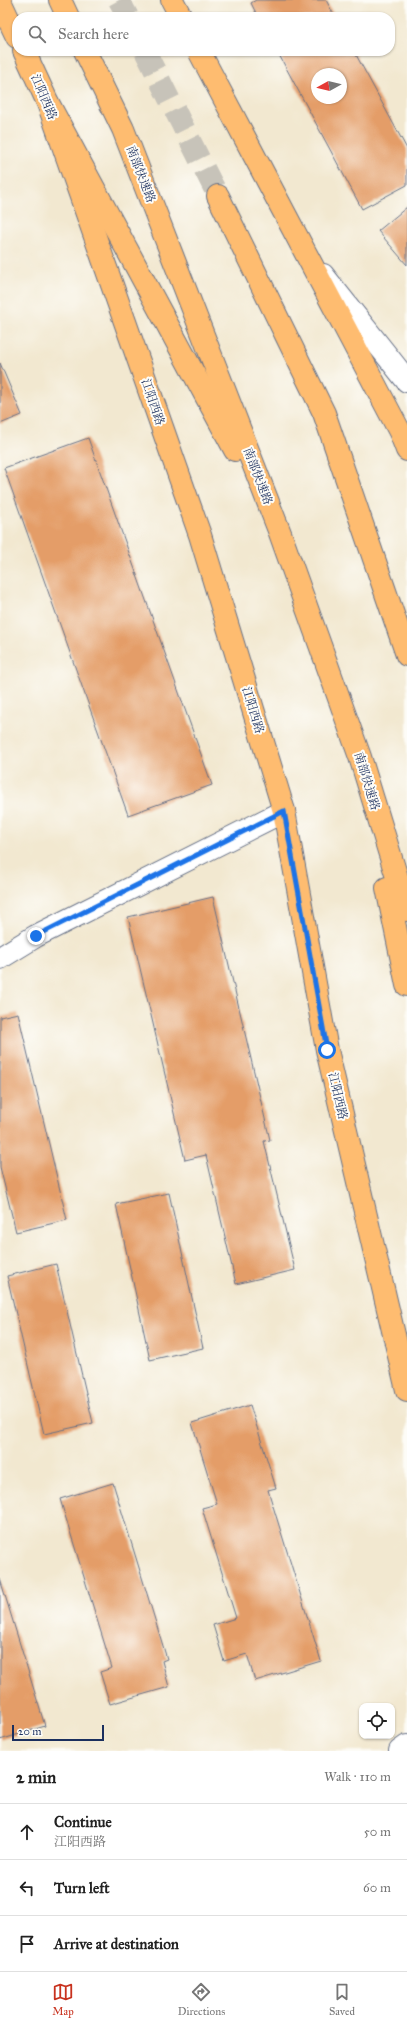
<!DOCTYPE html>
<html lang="en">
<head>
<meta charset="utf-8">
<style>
  body { margin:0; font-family:"IM FELL Great Primer","Noto Serif SC",serif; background:#f6f6f6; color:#222 }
  .controls { position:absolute; right:12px; bottom:12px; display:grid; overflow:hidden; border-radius:8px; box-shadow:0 1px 3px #0004 }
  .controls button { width:36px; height:36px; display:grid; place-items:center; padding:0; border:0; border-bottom:1px solid #e0e0e0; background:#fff; color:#222; font:20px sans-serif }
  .compass { position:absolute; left:311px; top:68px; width:36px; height:36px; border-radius:50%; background:#fff; box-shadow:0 1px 3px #0004; rotate:262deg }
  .scale { position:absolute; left:12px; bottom:10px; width:92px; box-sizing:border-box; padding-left:4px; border:2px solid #1b2f5e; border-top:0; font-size:11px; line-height:14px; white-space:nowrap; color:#1b2f5e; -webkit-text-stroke:3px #fdfcf7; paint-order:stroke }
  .stop { position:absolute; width:12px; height:12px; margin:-9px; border:3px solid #1a73e8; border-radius:50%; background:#fff }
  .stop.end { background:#1a73e8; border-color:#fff; box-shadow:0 1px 4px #0008 }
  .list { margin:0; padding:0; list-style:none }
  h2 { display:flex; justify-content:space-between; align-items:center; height:52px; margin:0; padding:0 16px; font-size:17px }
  h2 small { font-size:13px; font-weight:400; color:#767676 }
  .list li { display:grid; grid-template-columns:26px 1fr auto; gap:12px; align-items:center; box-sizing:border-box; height:56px; padding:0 16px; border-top:1px solid #e0e0e0 }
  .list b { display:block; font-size:15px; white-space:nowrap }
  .list p { margin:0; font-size:13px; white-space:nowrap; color:#767676 }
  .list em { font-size:13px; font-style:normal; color:#767676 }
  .icon { flex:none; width:22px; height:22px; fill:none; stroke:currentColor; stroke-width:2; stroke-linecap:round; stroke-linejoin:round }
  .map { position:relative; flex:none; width:407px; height:1751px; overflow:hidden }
  .search { position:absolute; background:#fff; box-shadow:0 1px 3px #0004; left:12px; right:12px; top:12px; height:44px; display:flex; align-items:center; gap:10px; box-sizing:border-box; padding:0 14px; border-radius:16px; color:#767676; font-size:15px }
  .sheet { height:220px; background:#fff }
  nav { display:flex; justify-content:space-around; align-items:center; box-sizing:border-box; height:56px; border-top:1px solid #e0e0e0; background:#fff; font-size:11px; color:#767676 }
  nav a { display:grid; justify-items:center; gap:2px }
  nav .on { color:#c8321e }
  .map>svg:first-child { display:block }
  .building { fill:#e49d68; fill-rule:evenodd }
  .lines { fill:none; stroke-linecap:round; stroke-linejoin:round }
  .trunk-tunnel { stroke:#c7c3b9; stroke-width:22; stroke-dasharray:22 11; stroke-linecap:butt }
  .minor-casing { stroke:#667086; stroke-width:24 }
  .tertiary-casing { stroke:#667086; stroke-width:24 }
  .primary-casing { stroke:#667086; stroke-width:24 }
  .trunk-casing { stroke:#667086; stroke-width:24 }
  .minor { stroke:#fff; stroke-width:22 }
  .tertiary { stroke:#fff; stroke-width:22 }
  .primary { stroke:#febc70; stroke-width:22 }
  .trunk { stroke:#febc70; stroke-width:22 }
  .route { stroke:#1a73e8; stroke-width:5 }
  .labels { text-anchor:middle; stroke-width:4; stroke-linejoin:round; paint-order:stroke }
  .street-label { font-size:12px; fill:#1b2f5e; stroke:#fdfcf7 }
</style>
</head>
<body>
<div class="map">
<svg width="407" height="1751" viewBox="0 0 407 1751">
  <rect width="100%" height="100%" fill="#fdfcf7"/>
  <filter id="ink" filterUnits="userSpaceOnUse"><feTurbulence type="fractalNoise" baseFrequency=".025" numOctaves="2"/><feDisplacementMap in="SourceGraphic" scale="8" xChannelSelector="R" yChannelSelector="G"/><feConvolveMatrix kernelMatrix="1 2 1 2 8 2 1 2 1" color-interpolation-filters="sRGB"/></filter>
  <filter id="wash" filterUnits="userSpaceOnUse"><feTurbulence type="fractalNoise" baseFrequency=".012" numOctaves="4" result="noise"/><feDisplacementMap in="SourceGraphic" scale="16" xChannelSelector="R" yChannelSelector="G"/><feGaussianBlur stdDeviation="0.9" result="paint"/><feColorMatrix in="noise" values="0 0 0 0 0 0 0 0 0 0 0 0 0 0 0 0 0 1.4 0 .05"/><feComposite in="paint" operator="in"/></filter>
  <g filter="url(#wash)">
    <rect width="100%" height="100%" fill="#f2e8d0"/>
    <g id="blocks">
      <g class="building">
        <polygon points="256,0 326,0 335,17 258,17 251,3"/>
        <path d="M277,51H354L407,149V185L362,209ZM317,74H341V98H317Z"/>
        <polygon points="407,207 407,265 378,231"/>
        <polygon points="0,363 22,415 0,424"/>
        <polygon points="88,438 212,785 128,815 4,468"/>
        <polygon points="213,897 270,1140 264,1141 295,1270 236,1284 206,1155 185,1160 128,917"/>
        <polygon points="18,1013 67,1220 16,1232 0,1167 0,1017"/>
        <polygon points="169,1193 203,1348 150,1360 116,1204"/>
        <polygon points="56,1264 93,1423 44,1434 7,1276"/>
        <polygon points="250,1405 276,1488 268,1490 321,1661 255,1681 247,1654 224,1661 213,1625 236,1618 202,1508 217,1504 192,1423"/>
        <polygon points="113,1483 167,1659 162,1661 169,1687 110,1704 100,1672 112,1668 60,1499"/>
        <polygon points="0,1579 45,1726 0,1740"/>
      </g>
    </g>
  </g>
  <g filter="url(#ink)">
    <use href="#blocks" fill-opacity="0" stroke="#667086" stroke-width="1"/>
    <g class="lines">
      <g class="trunk-tunnel">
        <polyline points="119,0 128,17"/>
        <polyline points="145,51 218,196"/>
      </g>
      <g class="minor-casing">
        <polyline id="minor" points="0,958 36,936 284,811"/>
      </g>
      <g class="tertiary-casing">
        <g id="tertiary">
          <polyline points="323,275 407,381"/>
          <polyline points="400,1751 407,1746"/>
        </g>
      </g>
      <g class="primary-casing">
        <g id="primary">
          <polyline points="172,0 181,17"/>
          <polyline points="0,1 17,37"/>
          <polyline points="24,51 48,103 200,535 284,811 327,1050 407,1390"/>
          <polyline points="199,51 400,432 407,450"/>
        </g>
      </g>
      <g class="trunk-casing">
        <g id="trunk">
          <polyline points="60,0 68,17"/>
          <polyline points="85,51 123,129 280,533 360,757 407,910"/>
          <polyline points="48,103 235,450"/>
          <polyline points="218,196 324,413 407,655"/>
          <polyline points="387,888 407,985"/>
        </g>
      </g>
      <use href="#minor" class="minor"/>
      <use href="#tertiary" class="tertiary"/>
      <use href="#primary" class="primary"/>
      <use href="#trunk" class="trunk"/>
    </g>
  </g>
  <g class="lines" filter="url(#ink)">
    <polyline class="route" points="36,936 284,811 327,1050"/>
  </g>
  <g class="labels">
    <g class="street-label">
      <text transform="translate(44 97) rotate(67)" y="4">江阳西路</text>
      <text transform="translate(141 174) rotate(69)" y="4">南部快速路</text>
      <text transform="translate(153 402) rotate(71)" y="4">江阳西路</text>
      <text transform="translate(258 476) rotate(69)" y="4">南部快速路</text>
      <text transform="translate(253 710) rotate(73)" y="4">江阳西路</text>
      <text transform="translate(367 781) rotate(73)" y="4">南部快速路</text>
      <text transform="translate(338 1096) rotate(77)" y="4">江阳西路</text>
    </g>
  </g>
</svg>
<div class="controls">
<button><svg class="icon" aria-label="locate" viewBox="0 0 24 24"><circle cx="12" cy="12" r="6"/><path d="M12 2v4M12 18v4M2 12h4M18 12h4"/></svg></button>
</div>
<svg class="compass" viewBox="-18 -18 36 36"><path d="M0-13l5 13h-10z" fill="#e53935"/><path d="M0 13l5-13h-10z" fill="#767676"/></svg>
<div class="scale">20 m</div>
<div class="stop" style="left:327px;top:1050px"></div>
<div class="stop end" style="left:36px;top:936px"></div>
<div class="search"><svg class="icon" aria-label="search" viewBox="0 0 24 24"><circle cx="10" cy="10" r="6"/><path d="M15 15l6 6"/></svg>Search here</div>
</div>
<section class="sheet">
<h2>2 min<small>Walk · 110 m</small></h2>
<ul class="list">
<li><svg class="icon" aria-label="ahead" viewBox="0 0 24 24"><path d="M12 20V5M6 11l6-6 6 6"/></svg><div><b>Continue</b><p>江阳西路</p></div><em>50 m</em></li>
<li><svg class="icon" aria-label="left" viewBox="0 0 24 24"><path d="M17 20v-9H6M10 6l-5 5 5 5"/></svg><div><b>Turn left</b></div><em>60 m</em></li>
<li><svg class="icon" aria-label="arrive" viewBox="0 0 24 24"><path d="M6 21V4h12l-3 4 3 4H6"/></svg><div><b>Arrive at destination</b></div></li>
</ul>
</section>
<nav>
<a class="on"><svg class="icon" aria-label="map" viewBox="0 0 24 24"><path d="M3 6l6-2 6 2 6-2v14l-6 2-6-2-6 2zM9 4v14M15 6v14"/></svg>Map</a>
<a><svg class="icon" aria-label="directions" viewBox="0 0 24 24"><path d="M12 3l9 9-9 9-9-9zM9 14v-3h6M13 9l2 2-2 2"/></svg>Directions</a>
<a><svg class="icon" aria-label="saved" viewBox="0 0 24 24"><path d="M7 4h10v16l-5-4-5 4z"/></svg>Saved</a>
</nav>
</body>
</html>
